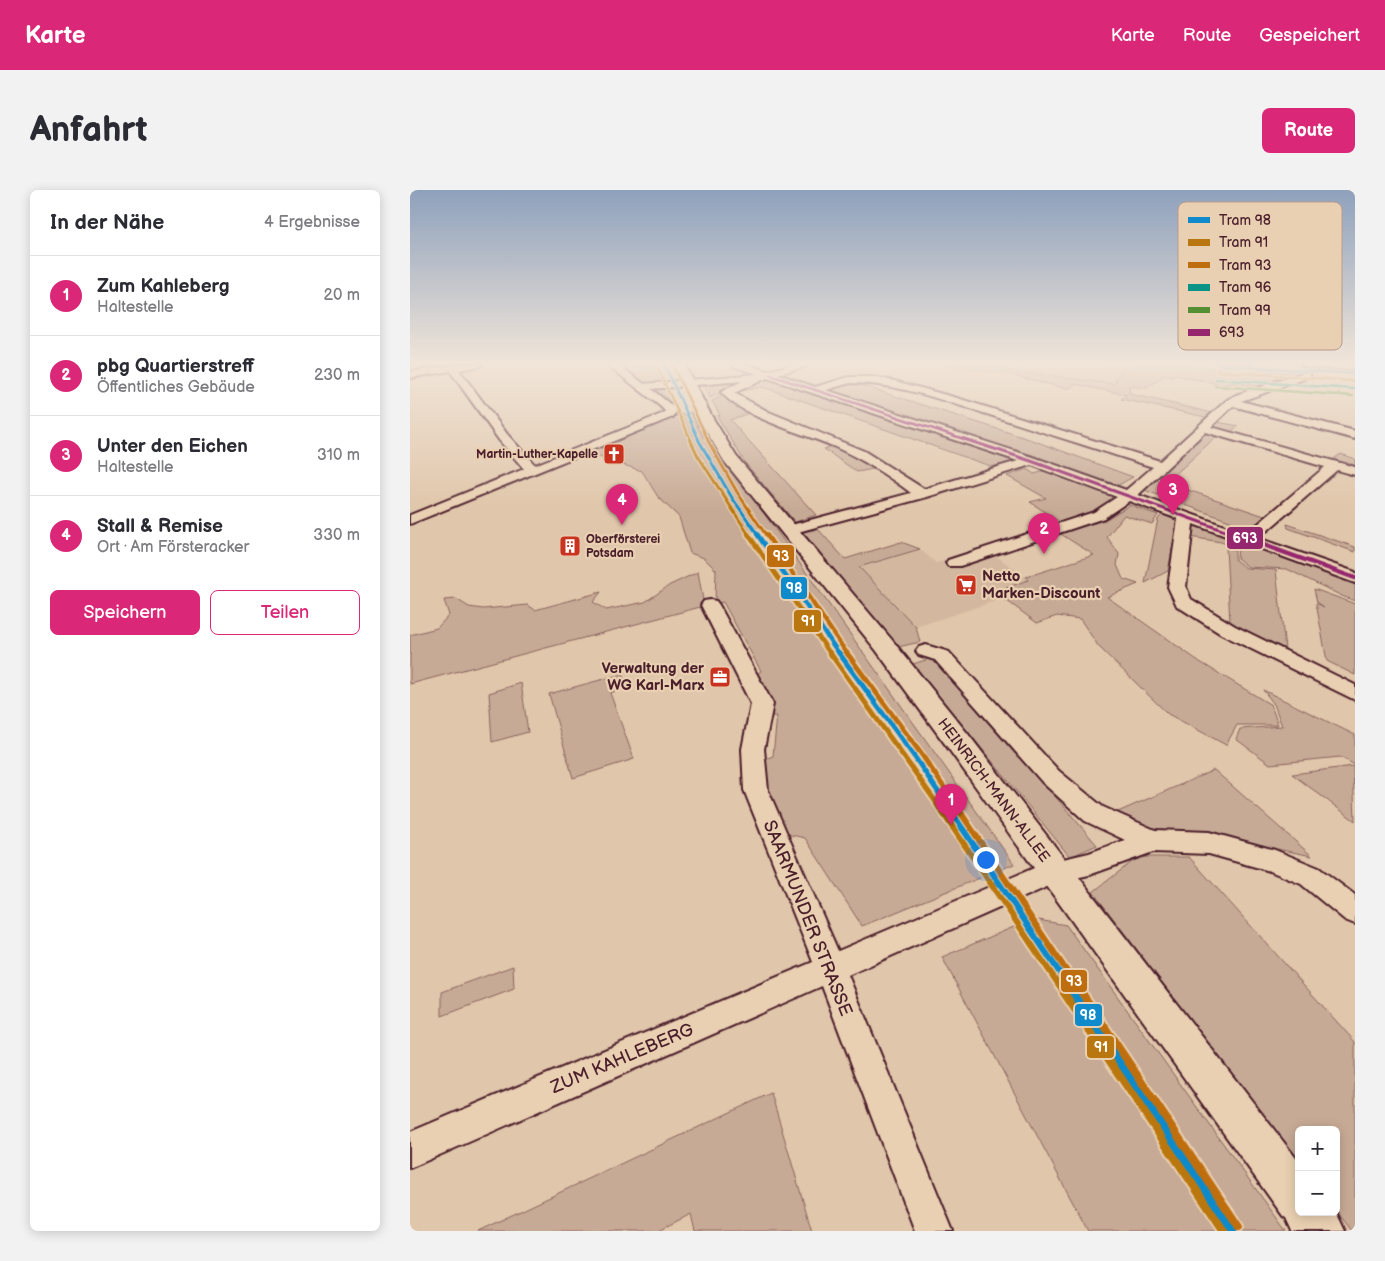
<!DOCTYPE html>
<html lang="de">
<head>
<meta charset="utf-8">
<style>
  body { margin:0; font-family:"Balsamiq Sans",sans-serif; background:#f2f2f3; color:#2b2b33 }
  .controls { position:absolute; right:15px; bottom:15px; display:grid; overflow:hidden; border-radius:8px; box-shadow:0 2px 12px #0003 }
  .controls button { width:45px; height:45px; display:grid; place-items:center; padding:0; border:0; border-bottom:1px solid #e1e1e2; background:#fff; color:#2b2b33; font:25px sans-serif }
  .you { position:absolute; left:575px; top:669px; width:18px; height:18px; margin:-12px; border:4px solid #fff; border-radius:50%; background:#1a73e8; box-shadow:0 0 0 8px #1a73e833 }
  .badge { display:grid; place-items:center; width:32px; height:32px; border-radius:50%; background:#db2777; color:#fff; font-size:16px; font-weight:700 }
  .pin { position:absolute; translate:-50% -41px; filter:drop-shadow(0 1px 2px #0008) }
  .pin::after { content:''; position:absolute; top:26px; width:18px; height:15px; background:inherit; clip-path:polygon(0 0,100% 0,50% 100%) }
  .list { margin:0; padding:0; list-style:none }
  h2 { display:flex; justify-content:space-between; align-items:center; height:65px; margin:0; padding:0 20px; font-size:21px }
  h2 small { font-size:16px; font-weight:400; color:#7c7c81 }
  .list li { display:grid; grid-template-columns:32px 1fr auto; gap:15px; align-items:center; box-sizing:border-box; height:80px; padding:0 20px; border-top:1px solid #e1e1e2 }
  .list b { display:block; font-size:19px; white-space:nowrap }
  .list p { margin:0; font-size:16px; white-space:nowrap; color:#7c7c81 }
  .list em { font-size:16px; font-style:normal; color:#7c7c81 }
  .actions { display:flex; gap:10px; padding:15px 20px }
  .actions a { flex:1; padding:11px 0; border:1px solid #db2777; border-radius:8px; text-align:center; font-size:18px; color:#db2777 }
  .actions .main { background:#db2777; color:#fff }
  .map { position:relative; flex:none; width:945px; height:1041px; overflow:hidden; border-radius:8px }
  header { display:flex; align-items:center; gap:30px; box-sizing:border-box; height:70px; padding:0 25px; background:#db2777; color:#fff }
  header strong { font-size:24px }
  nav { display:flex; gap:28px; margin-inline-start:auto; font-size:18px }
  .intro { display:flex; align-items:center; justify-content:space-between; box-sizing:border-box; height:120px; padding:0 30px }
  h1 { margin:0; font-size:35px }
  .button { padding:12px 22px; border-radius:8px; background:#db2777; color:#fff; font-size:18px; font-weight:700 }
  main { display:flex; gap:30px; padding:0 30px }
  aside { flex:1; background:#fff; border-radius:8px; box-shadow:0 2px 12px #0003 }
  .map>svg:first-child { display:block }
  .built { fill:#d3b89f }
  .green { fill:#c7aa95; stroke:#886460 }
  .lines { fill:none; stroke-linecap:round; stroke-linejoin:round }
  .minor-casing { stroke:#4a1f2b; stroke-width:4 }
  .major-casing { stroke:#4a1f2b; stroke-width:4 }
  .minor { fill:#ead0b2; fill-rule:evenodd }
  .major { fill:#ead0b2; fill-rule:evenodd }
  .bus-1-far2-casing { stroke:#ead0b2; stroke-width:4.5 }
  .bus-1-far1-casing { stroke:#ead0b2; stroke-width:5.5 }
  .bus-1-casing { stroke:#ead0b2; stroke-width:8 }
  .bus-1-far2 { stroke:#95276e; stroke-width:2.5 }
  .bus-1-far1 { stroke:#95276e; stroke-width:3 }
  .bus-1 { stroke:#95276e; stroke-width:4.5 }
  .tram-1-far5-casing { stroke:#ead0b2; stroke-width:4.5 }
  .tram-1-far4-casing { stroke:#ead0b2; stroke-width:5.5 }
  .tram-1-far3-casing { stroke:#ead0b2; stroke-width:8 }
  .tram-1-far2-casing { stroke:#ead0b2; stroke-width:9 }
  .tram-1-far1-casing { stroke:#ead0b2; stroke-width:10 }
  .tram-1-casing { stroke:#ead0b2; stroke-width:12 }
  .tram-2-far5-casing { stroke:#ead0b2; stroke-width:4.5 }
  .tram-2-far4-casing { stroke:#ead0b2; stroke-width:5.5 }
  .tram-2-far3-casing { stroke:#ead0b2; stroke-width:8 }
  .tram-2-far2-casing { stroke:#ead0b2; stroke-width:9 }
  .tram-2-far1-casing { stroke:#ead0b2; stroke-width:10 }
  .tram-2-casing { stroke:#ead0b2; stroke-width:12 }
  .tram-3-far5-casing { stroke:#ead0b2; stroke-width:4.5 }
  .tram-3-far4-casing { stroke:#ead0b2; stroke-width:5.5 }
  .tram-3-far3-casing { stroke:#ead0b2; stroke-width:8 }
  .tram-3-far2-casing { stroke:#ead0b2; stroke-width:9 }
  .tram-3-far1-casing { stroke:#ead0b2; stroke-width:10 }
  .tram-3-casing { stroke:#ead0b2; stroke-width:12 }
  .tram-4-casing { stroke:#ead0b2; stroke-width:4.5 }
  .tram-5-casing { stroke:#ead0b2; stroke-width:4.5 }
  .tram-1-far5 { stroke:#0f8acb; stroke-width:2.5 }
  .tram-1-far4 { stroke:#0f8acb; stroke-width:3 }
  .tram-1-far3 { stroke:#0f8acb; stroke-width:4.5 }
  .tram-1-far2 { stroke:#0f8acb; stroke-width:5 }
  .tram-1-far1 { stroke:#0f8acb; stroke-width:6 }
  .tram-1 { stroke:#0f8acb; stroke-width:8 }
  .tram-2-far5 { stroke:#ba770f; stroke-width:2.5 }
  .tram-2-far4 { stroke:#ba770f; stroke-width:3 }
  .tram-2-far3 { stroke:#ba770f; stroke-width:4.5 }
  .tram-2-far2 { stroke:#ba770f; stroke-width:5 }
  .tram-2-far1 { stroke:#ba770f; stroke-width:6 }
  .tram-2 { stroke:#ba770f; stroke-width:8 }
  .tram-3-far5 { stroke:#bf6e0f; stroke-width:2.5 }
  .tram-3-far4 { stroke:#bf6e0f; stroke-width:3 }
  .tram-3-far3 { stroke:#bf6e0f; stroke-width:4.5 }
  .tram-3-far2 { stroke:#bf6e0f; stroke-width:5 }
  .tram-3-far1 { stroke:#bf6e0f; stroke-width:6 }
  .tram-3 { stroke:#bf6e0f; stroke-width:8 }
  .tram-4 { stroke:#0b9485; stroke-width:2.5 }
  .tram-5 { stroke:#549031; stroke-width:2.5 }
  .labels { text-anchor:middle; stroke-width:4.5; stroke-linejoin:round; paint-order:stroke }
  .far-poi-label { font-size:12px; font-weight:bold; fill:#4a1f2b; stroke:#ead0b2; text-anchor:end }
  .poi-label { font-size:15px; font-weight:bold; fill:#4a1f2b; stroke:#ead0b2; text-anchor:start }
  .street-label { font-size:15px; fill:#4a1f2b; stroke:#ead0b2 }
  .near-street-label { font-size:18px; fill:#4a1f2b; stroke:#ead0b2 }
  .key { fill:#ead0b2; stroke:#ba9b8a; stroke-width:1 }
  .key-label { font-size:14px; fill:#4a1f2b }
  .line-badge { stroke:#ead0b2; stroke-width:2 }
  .badge-label { font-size:14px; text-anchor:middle; font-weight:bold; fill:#fff }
</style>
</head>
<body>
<header>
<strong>Karte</strong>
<nav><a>Karte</a><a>Route</a><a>Gespeichert</a></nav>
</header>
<div class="intro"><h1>Anfahrt</h1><a class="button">Route</a></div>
<main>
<aside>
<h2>In der Nähe<small>4 Ergebnisse</small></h2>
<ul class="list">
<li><span class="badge">1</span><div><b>Zum Kahleberg</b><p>Haltestelle</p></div><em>20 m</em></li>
<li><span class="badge">2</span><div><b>pbg Quartierstreff</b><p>Öffentliches Gebäude</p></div><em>230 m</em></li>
<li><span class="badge">3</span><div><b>Unter den Eichen</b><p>Haltestelle</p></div><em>310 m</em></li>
<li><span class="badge">4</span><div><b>Stall &amp; Remise</b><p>Ort · Am Försteracker</p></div><em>330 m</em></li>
</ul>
<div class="actions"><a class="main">Speichern</a><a>Teilen</a></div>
</aside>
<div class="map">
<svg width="945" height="1041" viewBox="0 0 945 1041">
  <rect width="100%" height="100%" fill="#e0c6aa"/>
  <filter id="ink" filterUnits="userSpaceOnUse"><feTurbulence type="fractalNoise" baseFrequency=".02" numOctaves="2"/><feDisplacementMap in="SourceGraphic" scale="10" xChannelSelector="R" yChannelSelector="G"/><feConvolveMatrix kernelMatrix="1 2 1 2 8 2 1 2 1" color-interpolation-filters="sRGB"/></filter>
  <g filter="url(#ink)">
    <g class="built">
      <polygon points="599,174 722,175 758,174 757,184 737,198 591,180"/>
      <polygon points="798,174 830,174 945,182 945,185"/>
      <polygon points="510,359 526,373 540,369 546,374 582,363 619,390 586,402 594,408 506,437 448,377"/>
    </g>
    <g class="green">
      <polygon points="210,174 246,174 268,223 253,205"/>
      <polygon points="528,174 568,174 595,177 592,180 704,194 713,177 720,178 724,174 758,174 845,182 846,180 882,183 848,196 825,193 812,195 765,185 762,187 755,185 737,198 719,196 720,204 803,223 800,228 711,209 717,205 664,194 661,198 653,198 595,183"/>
      <polygon points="355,190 364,191 606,272 583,277 353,197 326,202 317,200 300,208 295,199 297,195 305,193"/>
      <polygon points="441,192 622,250 723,287 707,296 415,200"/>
      <polygon points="313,206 339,223 320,230 406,325 385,332 336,274 307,226 310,225 302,211"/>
      <polygon points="281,222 293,246 341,305 604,674 452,736 395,648 377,644 347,572 363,566 367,526 354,526 358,506 354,493 344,486 351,481 313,412 305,414 306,380 294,368 280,363 269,327 248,307 232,281 174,262 254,230"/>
      <polygon points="807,232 829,236 821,241 922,270 931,264 945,269 945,277 936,277 802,239 799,236"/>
      <polygon points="794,241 809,244 759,290 745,286"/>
      <polygon points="426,254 456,269 451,271 463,279 447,282 414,259"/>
      <path d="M617,279L624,284L639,280L704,304C693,322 672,327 653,334L620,312L636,308L597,286Z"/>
      <polygon points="742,290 752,291 860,328 847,338 839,338 734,300"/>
      <polygon points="720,315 748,325 742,334 714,325 697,347 709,364 707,375 713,389 728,394 697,407 790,472 861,515 868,535 827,535 816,555 758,524 689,457 670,429 647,426 627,433 585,402 618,390 616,387 684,365 649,343 695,330"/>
      <polygon points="754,323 768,329 758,381 735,393 748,329"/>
      <polygon points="784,333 945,392 945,411 932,406 877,379 838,377 827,368 828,359 811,352 780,347"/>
      <polygon points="877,334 945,357 945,362 878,338"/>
      <polygon points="408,339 435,369 491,352 510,359 449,377 506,437 510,452 488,457 393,342"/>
      <polygon points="816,357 825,360 825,370 836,378 866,380 875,459 820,433"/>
      <polygon points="288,382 294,416 0,494 0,445 27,438 39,425 34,410 46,409 59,417 73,419 118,415 125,420 191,402 183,412 196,420 235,412 260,395"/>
      <polygon points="904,399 945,414 945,485 917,471 906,413 914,417 907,412"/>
      <polygon points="525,467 687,655 660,667 503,474"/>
      <polygon points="212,484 217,497 200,503 224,569 163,588 139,504"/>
      <polygon points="111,493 118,542 82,552 79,503"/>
      <polygon points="853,500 945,545 945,575 930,567 860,574 826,549 830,539 872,536 864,514"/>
      <polygon points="943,576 945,631 882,584 883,584"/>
      <polygon points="804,580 902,666 793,644 733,637 701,625"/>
      <polygon points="728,667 779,667 945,852 945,1041 942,1041 926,1020 926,940 889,940 889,971 683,702"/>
      <polygon points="623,729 656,735 876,1041 678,1041 532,767"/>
      <polygon points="103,776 104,799 32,826 32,802"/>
      <polygon points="361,903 402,1041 285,1041 281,1024 247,1041 68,1041"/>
    </g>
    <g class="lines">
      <g class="minor-casing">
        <g id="minor">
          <path d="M50,174H72L70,176L49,180L97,244L125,275L254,223L255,221L250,216L196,174H207L234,194L347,184L323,176L321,174H335L358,181L384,174H399L397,176L368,184L405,197L439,187H461L481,190L547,208L750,271L817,210L826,205L892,183H900V187L831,211L945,241V249L823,216L801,237L945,277V285L927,280L858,340L845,347L945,382V393L783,334L776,397L781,409L825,436L945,495V510L811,444L767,416L758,397L768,329L719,311L694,328L550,376H538L536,373L538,370L684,322L707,307L621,275L517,307L384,343H374L371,340L374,337L501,303C477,285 452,269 425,257C393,243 333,228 311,202L332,191L241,199L265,218L267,220L263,227L0,334V325L114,279L89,250L40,181L0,188V182ZM357,188L608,271L514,299L454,261L359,222L324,203ZM440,193C489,193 537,212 583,226C636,243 690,260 743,277L716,300L626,268L416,200ZM795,242L915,277L848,334L831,342L728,305Z"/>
          <polygon points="891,174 945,174 945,180 896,177"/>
          <polygon points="300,410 306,411 309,415 363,514 354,559 358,600 428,761 636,673 679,663 715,650 675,631 633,593 525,470 509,465 506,461 509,457 516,455 539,462 649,581 693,617 745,640 799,642 865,660 909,678 945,705 945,734 935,730 891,694 860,681 799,664 743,662 679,685 648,692 438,785 543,1041 505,1041 412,796 0,978 0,942 403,772 334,600 332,559 341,514 291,415 294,411"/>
        </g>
      </g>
      <g class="major-casing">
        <polygon id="major" points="262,174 274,174 301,225 326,266 482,450 558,544 889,972 889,1022 926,1022 935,1041 882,1041 876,1028 873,1026 538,558 466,460 314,271 287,225"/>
      </g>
      <use href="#minor" class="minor"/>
      <use href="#major" class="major"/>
      <g class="bus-1-far2-casing">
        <polyline id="bus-1-far2" points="360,185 557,250"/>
      </g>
      <g class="bus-1-far1-casing">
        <polyline id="bus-1-far1" points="554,249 621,271 826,345"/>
      </g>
      <g class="bus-1-casing">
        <polyline id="bus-1" points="823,344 945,388"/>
      </g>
      <use href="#bus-1-far2" class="bus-1-far2"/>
      <use href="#bus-1-far1" class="bus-1-far1"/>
      <use href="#bus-1" class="bus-1"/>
      <g class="tram-1-far5-casing">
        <g id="tram-1-far5">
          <polyline points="254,174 289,250"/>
          <polyline points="807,174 945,184"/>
        </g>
      </g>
      <g class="tram-1-far4-casing">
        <polyline id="tram-1-far4" points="288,249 321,306 348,345"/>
      </g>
      <g class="tram-1-far3-casing">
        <polyline id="tram-1-far3" points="347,344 430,465"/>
      </g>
      <g class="tram-1-far2-casing">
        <polyline id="tram-1-far2" points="429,463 506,569 537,615"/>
      </g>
      <g class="tram-1-far1-casing">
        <polyline id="tram-1-far1" points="536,614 664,804"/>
      </g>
      <g class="tram-1-casing">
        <polyline id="tram-1" points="663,803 823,1041"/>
      </g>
      <g class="tram-2-far5-casing">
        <g id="tram-2-far5">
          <polyline points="247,177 281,250"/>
          <polyline points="806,181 944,191"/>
        </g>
      </g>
      <g class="tram-2-far4-casing">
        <polyline id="tram-2-far4" points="280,249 288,266 339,345"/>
      </g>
      <g class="tram-2-far3-casing">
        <polyline id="tram-2-far3" points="338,344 421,465"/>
      </g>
      <g class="tram-2-far2-casing">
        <polyline id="tram-2-far2" points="420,463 528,615"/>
      </g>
      <g class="tram-2-far1-casing">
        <polyline id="tram-2-far1" points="527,614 655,804"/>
      </g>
      <g class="tram-2-casing">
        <polyline id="tram-2" points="654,803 814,1041"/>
      </g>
      <g class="tram-3-far5-casing">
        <polyline id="tram-3-far5" points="262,174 298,250"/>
      </g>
      <g class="tram-3-far4-casing">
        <polyline id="tram-3-far4" points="297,249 327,302 356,345"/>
      </g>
      <g class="tram-3-far3-casing">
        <polyline id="tram-3-far3" points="356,344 438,465"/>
      </g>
      <g class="tram-3-far2-casing">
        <polyline id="tram-3-far2" points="437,463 512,565 546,615"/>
      </g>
      <g class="tram-3-far1-casing">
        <polyline id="tram-3-far1" points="545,614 672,804"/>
      </g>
      <g class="tram-3-casing">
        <polyline id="tram-3" points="672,803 829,1037"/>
      </g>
      <g class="tram-4-casing">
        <polyline id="tram-4" points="806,189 944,199"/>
      </g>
      <g class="tram-5-casing">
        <polyline id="tram-5" points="805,196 943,206"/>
      </g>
      <use href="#tram-1-far5" class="tram-1-far5"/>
      <use href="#tram-1-far4" class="tram-1-far4"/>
      <use href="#tram-1-far3" class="tram-1-far3"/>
      <use href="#tram-1-far2" class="tram-1-far2"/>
      <use href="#tram-1-far1" class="tram-1-far1"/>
      <use href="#tram-1" class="tram-1"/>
      <use href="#tram-2-far5" class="tram-2-far5"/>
      <use href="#tram-2-far4" class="tram-2-far4"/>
      <use href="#tram-2-far3" class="tram-2-far3"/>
      <use href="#tram-2-far2" class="tram-2-far2"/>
      <use href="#tram-2-far1" class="tram-2-far1"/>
      <use href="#tram-2" class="tram-2"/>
      <use href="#tram-3-far5" class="tram-3-far5"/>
      <use href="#tram-3-far4" class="tram-3-far4"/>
      <use href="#tram-3-far3" class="tram-3-far3"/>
      <use href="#tram-3-far2" class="tram-3-far2"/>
      <use href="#tram-3-far1" class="tram-3-far1"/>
      <use href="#tram-3" class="tram-3"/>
      <use href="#tram-4" class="tram-4"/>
      <use href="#tram-5" class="tram-5"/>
    </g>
  </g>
  <linearGradient id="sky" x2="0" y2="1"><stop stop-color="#8ea1bc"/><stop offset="0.54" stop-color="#f1e5d9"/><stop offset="1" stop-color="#f1e5d9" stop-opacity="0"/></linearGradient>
  <rect width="945" height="320" fill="url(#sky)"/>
  <defs>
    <g id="church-square" transform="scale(1.125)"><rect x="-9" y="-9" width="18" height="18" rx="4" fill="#c8321e" stroke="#ead0b2"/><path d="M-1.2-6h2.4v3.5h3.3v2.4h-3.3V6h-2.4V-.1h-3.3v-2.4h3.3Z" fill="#fff"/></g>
    <g id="building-square" transform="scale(1.125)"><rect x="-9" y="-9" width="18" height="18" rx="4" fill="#c8321e" stroke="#ead0b2"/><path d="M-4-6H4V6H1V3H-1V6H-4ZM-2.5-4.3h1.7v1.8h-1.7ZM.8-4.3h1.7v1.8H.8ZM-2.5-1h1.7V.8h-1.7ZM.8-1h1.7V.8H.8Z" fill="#fff"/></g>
    <g id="supermarket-square" transform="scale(1.125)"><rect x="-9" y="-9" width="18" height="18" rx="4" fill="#c8321e" stroke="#ead0b2"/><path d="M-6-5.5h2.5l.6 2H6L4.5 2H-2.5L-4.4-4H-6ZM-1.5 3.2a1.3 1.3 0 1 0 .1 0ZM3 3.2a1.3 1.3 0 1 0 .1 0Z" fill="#fff"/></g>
    <g id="office-square" transform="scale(1.125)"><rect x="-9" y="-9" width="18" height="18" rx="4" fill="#c8321e" stroke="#ead0b2"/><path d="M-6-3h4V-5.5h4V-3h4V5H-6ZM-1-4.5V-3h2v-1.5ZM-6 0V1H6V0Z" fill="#fff"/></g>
  </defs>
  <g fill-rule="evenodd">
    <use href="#church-square" x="204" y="264"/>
    <use href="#building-square" x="160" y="356"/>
    <use href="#supermarket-square" x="556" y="395"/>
    <use href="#office-square" x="310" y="487"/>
  </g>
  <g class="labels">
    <g class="far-poi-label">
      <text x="188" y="268">Martin-Luther-Kapelle</text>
      <text x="176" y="353" text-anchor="start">Oberförsterei<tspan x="176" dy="14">Potsdam</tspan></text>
    </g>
    <g class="poi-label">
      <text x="572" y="391">Netto<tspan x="572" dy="17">Marken-Discount</tspan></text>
      <text x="294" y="483" text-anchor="end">Verwaltung der<tspan x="294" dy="17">WG Karl-Marx</tspan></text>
    </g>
    <g class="street-label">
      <text transform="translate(584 600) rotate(53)" y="5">HEINRICH-MANN-ALLEE</text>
    </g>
    <g class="near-street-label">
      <text transform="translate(398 728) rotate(68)" y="6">SAARMUNDER STRASSE</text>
      <text transform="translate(212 868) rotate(-23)" y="6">ZUM KAHLEBERG</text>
    </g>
  </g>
  <rect x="768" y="12" width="164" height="148" rx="8" class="key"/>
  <rect x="778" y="27" width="22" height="6" fill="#0f8acb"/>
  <rect x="778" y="49" width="22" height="7" fill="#ba770f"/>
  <rect x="778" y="72" width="22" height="6" fill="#bf6e0f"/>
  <rect x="778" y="94" width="22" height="7" fill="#0b9485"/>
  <rect x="778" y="117" width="22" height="6" fill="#549031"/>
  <rect x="778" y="139" width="22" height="7" fill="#95276e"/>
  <g class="key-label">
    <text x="809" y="35">Tram 98</text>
    <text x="809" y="57">Tram 91</text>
    <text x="809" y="80">Tram 93</text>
    <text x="809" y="102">Tram 96</text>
    <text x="809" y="125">Tram 99</text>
    <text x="809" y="147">693</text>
  </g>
  <g class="line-badge">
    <rect x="816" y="336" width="38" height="24" rx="5" fill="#95276e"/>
    <rect x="356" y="354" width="29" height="24" rx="5" fill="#bf6e0f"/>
    <rect x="370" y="386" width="28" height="24" rx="5" fill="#0f8acb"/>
    <rect x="383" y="419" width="29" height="24" rx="5" fill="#ba770f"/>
    <rect x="650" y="779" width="28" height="24" rx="5" fill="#bf6e0f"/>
    <rect x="664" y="813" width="29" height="24" rx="5" fill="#0f8acb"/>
    <rect x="676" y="845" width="29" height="24" rx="5" fill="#ba770f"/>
  </g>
  <g class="badge-label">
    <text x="835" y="353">693</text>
    <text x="371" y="371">93</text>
    <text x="384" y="403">98</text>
    <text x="398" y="436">91</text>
    <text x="664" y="796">93</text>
    <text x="678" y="830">98</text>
    <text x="691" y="862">91</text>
  </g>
</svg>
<div class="controls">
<button>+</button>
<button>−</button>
</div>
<div class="you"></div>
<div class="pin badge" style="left:541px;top:635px">1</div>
<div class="pin badge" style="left:634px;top:364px">2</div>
<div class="pin badge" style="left:763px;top:325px">3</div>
<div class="pin badge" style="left:212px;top:335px">4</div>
</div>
</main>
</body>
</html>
